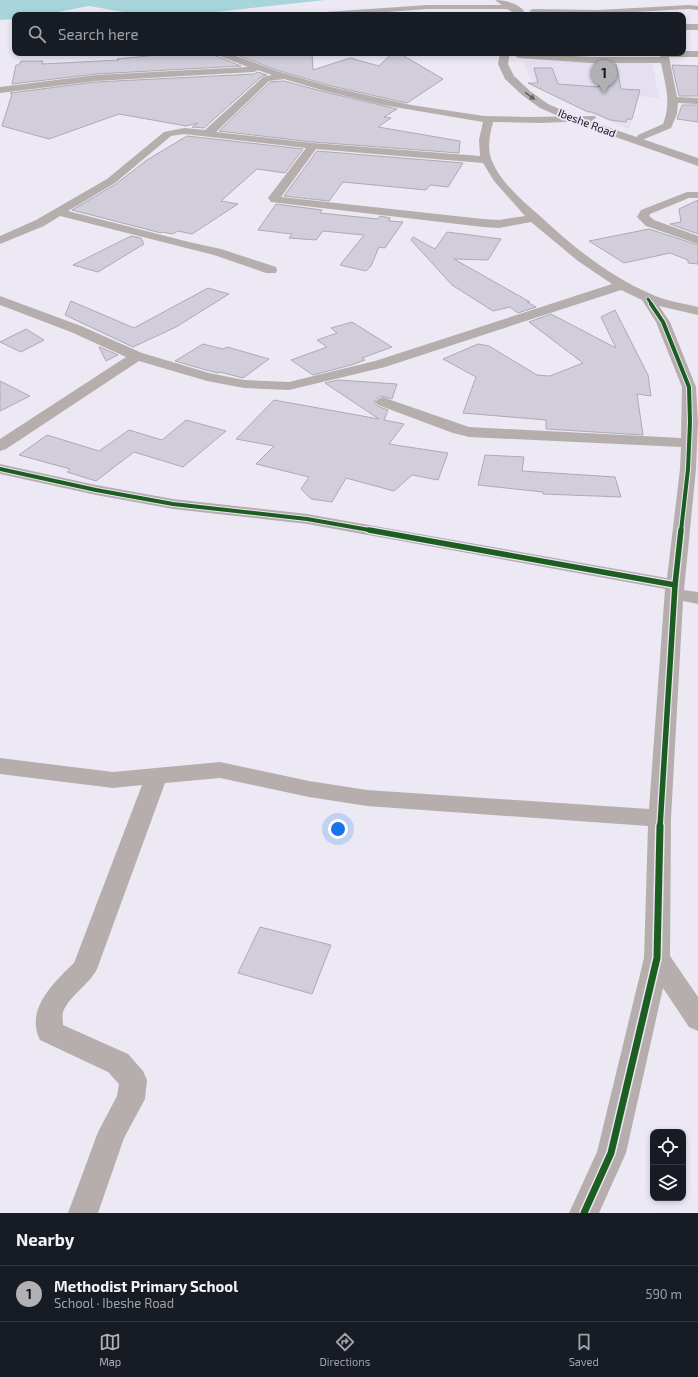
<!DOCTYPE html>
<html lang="en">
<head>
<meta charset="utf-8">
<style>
  body { margin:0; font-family:"Exo 2",sans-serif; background:#242831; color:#f1f3f6 }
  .controls { position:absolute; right:12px; bottom:12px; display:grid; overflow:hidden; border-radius:8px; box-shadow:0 2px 6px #0003 }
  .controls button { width:36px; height:36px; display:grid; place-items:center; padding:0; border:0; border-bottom:1px solid #363941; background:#171b24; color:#f1f3f6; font:20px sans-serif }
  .you { position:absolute; left:338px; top:829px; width:14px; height:14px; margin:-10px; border:3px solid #fff; border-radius:50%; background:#1a73e8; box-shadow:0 0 0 6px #1a73e833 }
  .badge { display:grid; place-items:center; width:26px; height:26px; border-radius:50%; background:#b0b0b5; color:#111; font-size:13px; font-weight:700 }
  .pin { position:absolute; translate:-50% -33px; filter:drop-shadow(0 1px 2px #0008) }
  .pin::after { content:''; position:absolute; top:21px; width:14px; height:12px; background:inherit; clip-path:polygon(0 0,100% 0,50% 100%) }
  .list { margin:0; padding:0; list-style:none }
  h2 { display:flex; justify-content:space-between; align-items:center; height:52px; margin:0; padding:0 16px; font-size:17px }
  h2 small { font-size:13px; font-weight:400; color:#9ea1a6 }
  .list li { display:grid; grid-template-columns:26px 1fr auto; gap:12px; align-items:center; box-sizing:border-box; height:56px; padding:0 16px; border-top:1px solid #363941 }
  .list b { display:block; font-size:15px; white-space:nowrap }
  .list p { margin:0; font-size:13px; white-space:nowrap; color:#9ea1a6 }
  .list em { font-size:13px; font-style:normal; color:#9ea1a6 }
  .icon { flex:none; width:22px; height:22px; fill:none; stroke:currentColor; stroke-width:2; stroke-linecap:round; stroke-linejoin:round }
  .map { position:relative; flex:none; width:698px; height:1213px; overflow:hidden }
  .search { position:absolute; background:#171b24; box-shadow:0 2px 6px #0003; left:12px; right:12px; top:12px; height:44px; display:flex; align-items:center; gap:10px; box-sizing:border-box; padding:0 14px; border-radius:8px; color:#9ea1a6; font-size:15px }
  .sheet { height:108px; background:#171b24 }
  nav { display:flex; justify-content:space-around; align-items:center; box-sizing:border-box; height:56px; border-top:1px solid #363941; background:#171b24; font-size:11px; color:#9ea1a6 }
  nav a { display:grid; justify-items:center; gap:2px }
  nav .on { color:#b0b0b5 }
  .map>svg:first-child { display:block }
  .built { fill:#e5dff2 }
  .water { fill:#a8d4dc }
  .building { fill:#d1cdda; stroke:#adaab3 }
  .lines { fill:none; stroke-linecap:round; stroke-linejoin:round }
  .street { fill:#b5aeac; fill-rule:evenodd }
  .secondary { fill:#b5adad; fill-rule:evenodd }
  .cycleway-far3-casing { stroke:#ebe5f8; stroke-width:4.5 }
  .cycleway-far2-casing { stroke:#ebe5f8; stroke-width:6 }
  .cycleway-far1-casing { stroke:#ebe5f8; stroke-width:8 }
  .cycleway-casing { stroke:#ebe5f8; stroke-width:10 }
  .cycleway-far3 { stroke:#1b5e20; stroke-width:3 }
  .cycleway-far2 { stroke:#1b5e20; stroke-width:4 }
  .cycleway-far1 { stroke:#1b5e20; stroke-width:5.5 }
  .cycleway { stroke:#1b5e20; stroke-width:7 }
  .oneway { fill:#666064 }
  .labels { text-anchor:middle; stroke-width:4; stroke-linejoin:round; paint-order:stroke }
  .far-street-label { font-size:11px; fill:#16141a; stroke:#ebe5f8 }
</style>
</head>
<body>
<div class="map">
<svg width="698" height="1213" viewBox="0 0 698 1213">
  <rect width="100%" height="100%" fill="#ece9f4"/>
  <polygon class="built" points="524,61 652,63 659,98 639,96 629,129 587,112 543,90 530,78"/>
  <polygon class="water" points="0,0 325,0 216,12 166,14 129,13 89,6 42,15 15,15 15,19 0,20"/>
  <g class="building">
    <polygon points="178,53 215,53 216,56 241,66 96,74 12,84 16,65 19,65 21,61 43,61 42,64 119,60 117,59"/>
    <polygon points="232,53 312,53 313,70 350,58 379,66 392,53 399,53 443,79 407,103 331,86 277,70"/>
    <polygon points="594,64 616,64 621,89 640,90 632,119 627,119 626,122 610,120 592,112 588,112 528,83 538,83 534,68 552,68 558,84 599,87"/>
    <polygon points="672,65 698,66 698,96 679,96"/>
    <polygon points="258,72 267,75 262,76 204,128 192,127 198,123 186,126 119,114 49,139 2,126 12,94 10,93 96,82 254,74"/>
    <polygon points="284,81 325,92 397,109 384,117 391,118 378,127 460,141 459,153 313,142 219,131 270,82"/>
    <polygon points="682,105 698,105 698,122 677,119"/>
    <polygon points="187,136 303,149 285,173 257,169 221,201 238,204 192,234 178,231 172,234 163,232 161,233 72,210 116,184 147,160"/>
    <polygon points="317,151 463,163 448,187 430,185 426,190 343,182 329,201 284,196"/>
    <polygon points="698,200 698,234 670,224 681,222 679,209"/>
    <polygon points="276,204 322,210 320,213 378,219 380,216 390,218 389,221 403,222 385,248 379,247 371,266 366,271 340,265 364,235 323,231 316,240 289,238 292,234 258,230"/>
    <polygon points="649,229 698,245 698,264 688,263 688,260 670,253 624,263 589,241"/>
    <polygon points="447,232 501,239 488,260 454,259 530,302 527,302 536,307 518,313 510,307 493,311 452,285 411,240 413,237 435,249"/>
    <polygon points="131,236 141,238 144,244 98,272 73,265"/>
    <polygon points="208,288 229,294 176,327 133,347 65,315 71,301 134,328"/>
    <polygon points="615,310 648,375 651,396 637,394 643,435 546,429 546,420 463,413 476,377 443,359 478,344 489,346 537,375 550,376 583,363 529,322 551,314 616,348 601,317"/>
    <polygon points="352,322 392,347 362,358 365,360 351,365 313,375 291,360 327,347 317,340 337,333 331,328"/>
    <polygon points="26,329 44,340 21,352 0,342"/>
    <polygon points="203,344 223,349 227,347 269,359 243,378 220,372 218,373 206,370 175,361"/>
    <polygon points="99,347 100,347 118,355 106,361"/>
    <polygon points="338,380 397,384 392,399 382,396 377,398 374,402 377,406 388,410 384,420 404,424 389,444 448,453 438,480 412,475 394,491 346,478 332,502 311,499 301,489 309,477 256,464 274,446 236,439 274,400 379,419 325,383"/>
    <polygon points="0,381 30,396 0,411"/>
    <polygon points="186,420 226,431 183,467 134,452 96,481 67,472 70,469 19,455 47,435 99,451 129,430 162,440"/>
    <polygon points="485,455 524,457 522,471 615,477 621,497 543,494 543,492 478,485"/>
    <polygon points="260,927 331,945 312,994 238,973"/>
  </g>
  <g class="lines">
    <g class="street">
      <polygon points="427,5 514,5 518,7 514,9 427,9 346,15 307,15 311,13"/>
      <polygon points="689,5 698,6 698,10 689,9 598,14 533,13 529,11 533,9 598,10"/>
      <rect x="683" y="24" width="15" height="6"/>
      <path d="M683,51H698V57H669L677,97L698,98V104L678,103L677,114L671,128L642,140L638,139L637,137L638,135L663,124C672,103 665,84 661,63H591L518,58L514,55L515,53L591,57H660L662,53H683Z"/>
      <path d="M216,53H228L277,71L331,87L411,105L484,116L528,117L595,116L596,118L591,121L540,123L493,122C490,133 488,144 490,155C497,180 522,200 540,216C572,246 609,276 651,294C666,301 682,303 698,307V315L659,306L670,322L696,387L698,422L696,469L684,590L698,592V604L683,601L671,818L670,956L698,997V1031L689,1027L663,988L626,1153L599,1213H569L597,1152L644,958L648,826L367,806L309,797L220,778L165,783L97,969C89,985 69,996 63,1012C62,1016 63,1022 63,1025L128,1054L143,1071L147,1080L145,1099L124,1138L98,1213H68L98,1132L117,1096L119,1084L108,1072L40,1040C25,1010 53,983 74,963L142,785L113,788L0,774V758L113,772L220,762L309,781L367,790L649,809L665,589L307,524L173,509L96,495L0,474V464L96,485L173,499L307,514L667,578L680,469L681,447L469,437L453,433L378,405L375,402L378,399L383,397L388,399L469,427L681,438L682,387L656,322L642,300L621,290L385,367L289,390L244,388L207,381L139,361L6,449L0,451V439L126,357L71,332L0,305V296L81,326L142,353L209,373L244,380L289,382L375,361L612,284L578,261L531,222L499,228L483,227L271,202L268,198L306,148L184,134L171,136L115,183L68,211L189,242L221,249L276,267L277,270L276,273H266L214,255L60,216L44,226L0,244V236L36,220L107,179L164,132L184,128L205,130L263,77L272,75L258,70L254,72L96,81L0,93V87L96,75L248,67L217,55ZM284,79L325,91L383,105L483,122L479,140L480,156L313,143L216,132L269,81ZM316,149L483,163L494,181L525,216L499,220L483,219L281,197Z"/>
      <polygon points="687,192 698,192 698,198 689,198 650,214 649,216 654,220 698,236 698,244 646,226 637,217 641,210"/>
    </g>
    <g class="secondary">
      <path d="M495,0C506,0 522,4 526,15H516Z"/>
      <polygon points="500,53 510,53 508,64 514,76 530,91 548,104 578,117 698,158 698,166 570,121 540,108 522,95 505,79 498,64"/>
    </g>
    <g class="cycleway-far3-casing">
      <polyline id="cycleway-far3" points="648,299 652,305"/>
    </g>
    <g class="cycleway-far2-casing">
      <g id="cycleway-far2">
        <polyline points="651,304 663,322 689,387 690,422 688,469 681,531"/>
        <polyline points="0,469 96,490 173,504 307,519 375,531"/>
      </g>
    </g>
    <g class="cycleway-far1-casing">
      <g id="cycleway-far1">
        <polyline points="369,530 675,585"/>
        <polyline points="660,827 675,585 681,530"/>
      </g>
    </g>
    <g class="cycleway-casing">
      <polyline id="cycleway" points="584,1213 611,1153 657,958 660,826"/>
    </g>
    <use href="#cycleway-far3" class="cycleway-far3"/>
    <use href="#cycleway-far2" class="cycleway-far2"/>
    <use href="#cycleway-far1" class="cycleway-far1"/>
    <use href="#cycleway" class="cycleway"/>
  </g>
  <defs><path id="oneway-solid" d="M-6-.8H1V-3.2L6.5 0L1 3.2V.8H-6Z"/></defs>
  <use class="oneway" href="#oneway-solid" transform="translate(530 96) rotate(36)"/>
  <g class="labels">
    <g class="far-street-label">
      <text transform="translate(587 123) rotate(21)" y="4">Ibeshe Road</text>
    </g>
  </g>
</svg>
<div class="controls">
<button><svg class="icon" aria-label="locate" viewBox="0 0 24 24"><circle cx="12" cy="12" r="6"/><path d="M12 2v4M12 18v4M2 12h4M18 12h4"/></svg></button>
<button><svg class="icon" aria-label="layers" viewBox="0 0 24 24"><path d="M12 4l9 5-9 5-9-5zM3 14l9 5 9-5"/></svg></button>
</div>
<div class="you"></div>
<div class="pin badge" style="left:604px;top:93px">1</div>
<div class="search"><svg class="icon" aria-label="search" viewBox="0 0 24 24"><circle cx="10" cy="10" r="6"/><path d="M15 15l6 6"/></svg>Search here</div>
</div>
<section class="sheet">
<h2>Nearby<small></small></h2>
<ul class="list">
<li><span class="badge">1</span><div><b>Methodist Primary School</b><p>School · Ibeshe Road</p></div><em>590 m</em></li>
</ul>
</section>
<nav>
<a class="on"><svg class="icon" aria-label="map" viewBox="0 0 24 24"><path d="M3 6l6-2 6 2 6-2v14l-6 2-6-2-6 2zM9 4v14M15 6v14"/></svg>Map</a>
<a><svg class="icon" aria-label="directions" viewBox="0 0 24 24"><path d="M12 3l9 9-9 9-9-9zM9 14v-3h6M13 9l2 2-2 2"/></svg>Directions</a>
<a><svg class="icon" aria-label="saved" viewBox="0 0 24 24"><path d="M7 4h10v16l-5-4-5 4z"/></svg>Saved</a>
</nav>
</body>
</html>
